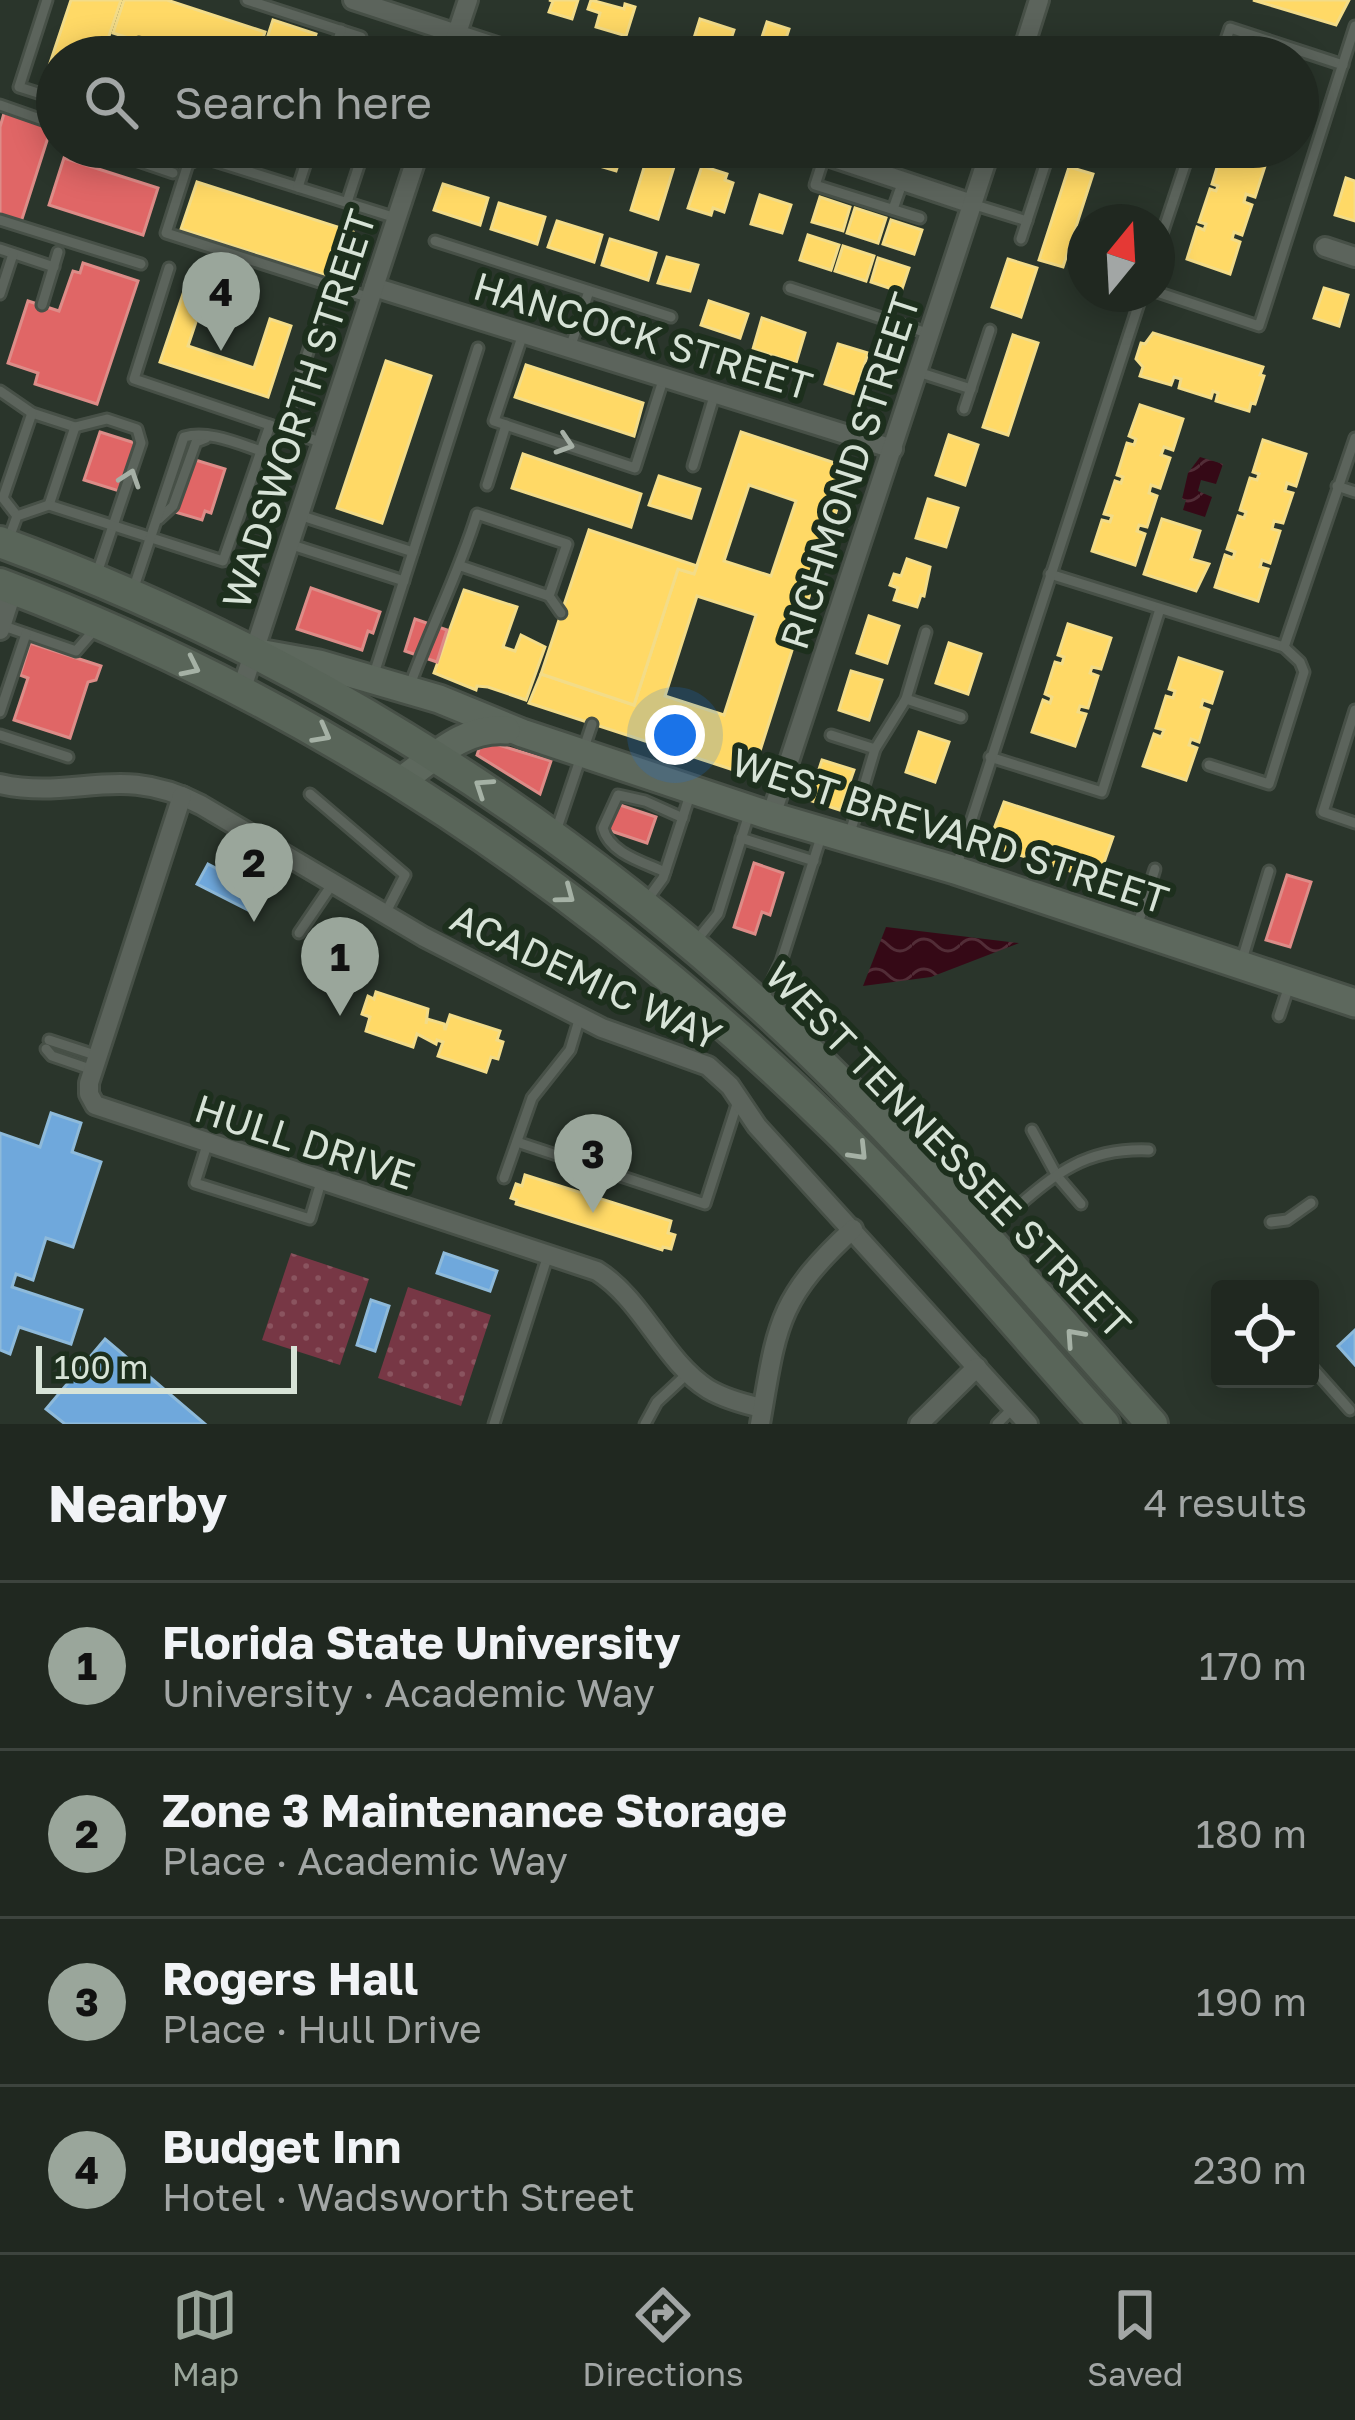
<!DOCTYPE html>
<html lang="en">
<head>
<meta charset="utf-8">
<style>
  body { margin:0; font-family:"Golos Text",sans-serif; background:#2d342d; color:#f1f3f6 }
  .controls { position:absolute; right:36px; bottom:36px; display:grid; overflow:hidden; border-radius:12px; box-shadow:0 6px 30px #0003 }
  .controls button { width:108px; height:108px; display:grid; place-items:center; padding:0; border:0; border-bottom:3px solid #3d443e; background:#202820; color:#f1f3f6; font:60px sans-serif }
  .compass { position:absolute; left:1067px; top:204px; width:108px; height:108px; border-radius:50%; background:#202820; box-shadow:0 6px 30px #0003; rotate:18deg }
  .scale { position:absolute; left:36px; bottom:30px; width:261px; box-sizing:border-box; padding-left:12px; border:6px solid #d7e3d7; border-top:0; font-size:33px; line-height:42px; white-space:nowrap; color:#d7e3d7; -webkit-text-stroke:9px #1d2f1d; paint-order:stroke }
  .you { position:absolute; left:675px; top:735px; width:42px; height:42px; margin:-30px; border:9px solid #fff; border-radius:50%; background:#1a73e8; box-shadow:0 0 0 18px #1a73e833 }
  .badge { display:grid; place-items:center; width:78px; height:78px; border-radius:50%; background:#9aa69b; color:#111; font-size:39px; font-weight:700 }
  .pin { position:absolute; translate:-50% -99px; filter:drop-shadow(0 3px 6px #0008) }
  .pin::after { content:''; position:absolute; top:63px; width:42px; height:36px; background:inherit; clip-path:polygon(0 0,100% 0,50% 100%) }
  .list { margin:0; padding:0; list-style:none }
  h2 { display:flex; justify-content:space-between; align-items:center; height:156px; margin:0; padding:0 48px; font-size:51px }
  h2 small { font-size:39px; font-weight:400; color:#a2a6a5 }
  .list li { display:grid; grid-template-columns:78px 1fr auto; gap:36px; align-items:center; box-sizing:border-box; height:168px; padding:0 48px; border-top:3px solid #3d443e }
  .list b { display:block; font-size:45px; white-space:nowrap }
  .list p { margin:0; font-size:39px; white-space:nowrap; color:#a2a6a5 }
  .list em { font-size:39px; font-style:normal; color:#a2a6a5 }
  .icon { flex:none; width:66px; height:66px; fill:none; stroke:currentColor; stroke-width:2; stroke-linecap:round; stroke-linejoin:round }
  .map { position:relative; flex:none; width:1355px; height:1424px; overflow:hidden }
  .search { position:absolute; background:#202820; box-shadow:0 6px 30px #0003; left:36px; right:36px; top:36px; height:132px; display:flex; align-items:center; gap:30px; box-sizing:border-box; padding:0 42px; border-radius:66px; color:#a2a6a5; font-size:45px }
  .sheet { height:828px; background:#202820 }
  nav { display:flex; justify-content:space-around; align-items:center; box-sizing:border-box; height:168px; border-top:3px solid #3d443e; background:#202820; font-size:33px; color:#a2a6a5 }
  nav a { display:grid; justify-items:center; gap:6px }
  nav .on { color:#9aa69b }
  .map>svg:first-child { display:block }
  .park { fill:url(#park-dots) }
  .water { fill:url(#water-waves) }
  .homes { fill:#ffd966; stroke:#f3dc88; stroke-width:3; fill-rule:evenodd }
  .shops { fill:#e06666; stroke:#dd8c88; stroke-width:3 }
  .schools { fill:#6fa8dc; stroke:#8ebada; stroke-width:3 }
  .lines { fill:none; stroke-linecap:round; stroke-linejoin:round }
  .lane-casing { stroke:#475047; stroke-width:15 }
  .street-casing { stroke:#475047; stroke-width:24 }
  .secondary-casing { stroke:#475047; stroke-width:33 }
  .primary-casing { stroke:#475047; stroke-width:36 }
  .lane { stroke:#5c645c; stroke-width:9 }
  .street { stroke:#5c645c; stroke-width:18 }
  .secondary { stroke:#5d685d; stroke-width:27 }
  .primary { stroke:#596559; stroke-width:30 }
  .oneway { stroke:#a6b0a6 }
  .oneway2 { stroke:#a5b1a5 }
  .labels { text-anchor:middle; stroke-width:12; stroke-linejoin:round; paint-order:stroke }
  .street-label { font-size:39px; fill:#d7e3d7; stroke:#1d2f1d }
</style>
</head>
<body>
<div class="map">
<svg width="1355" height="1424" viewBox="0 0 1355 1424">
  <defs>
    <pattern id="park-dots" width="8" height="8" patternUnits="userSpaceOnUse" patternTransform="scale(3)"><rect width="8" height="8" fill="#773745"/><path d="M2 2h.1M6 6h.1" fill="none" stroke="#8a545f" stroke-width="1.8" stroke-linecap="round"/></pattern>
    <pattern id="water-waves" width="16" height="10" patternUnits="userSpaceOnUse" patternTransform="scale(3)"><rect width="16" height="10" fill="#350916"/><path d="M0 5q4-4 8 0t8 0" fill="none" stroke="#522d37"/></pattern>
  </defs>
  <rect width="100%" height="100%" fill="#2a352b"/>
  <g class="park">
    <polygon points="291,1253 369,1279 340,1365 262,1340"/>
    <polygon points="408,1287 491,1315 461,1406 378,1378"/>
  </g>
  <g class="water">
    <polygon points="1200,457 1223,464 1216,484 1201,480 1198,491 1212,497 1205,517 1183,510 1186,500 1182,499 1188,473"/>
    <polygon points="886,927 1019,943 931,977 863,986"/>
  </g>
  <g class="homes">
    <polygon points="71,0 121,0 102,57 57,57 57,82 45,78"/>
    <polygon points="124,0 167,0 265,32 257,57 188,57 113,33"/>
    <polygon points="549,0 578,0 572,19 549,12 553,1"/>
    <polygon points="591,0 624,9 625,4 635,7 626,36 596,27 600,13 588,9"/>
    <polygon points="1253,0 1349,0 1336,25"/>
    <polygon points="700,19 734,30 725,57 688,57"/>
    <polygon points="273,20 316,34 309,57 261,57"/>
    <polygon points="767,22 789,29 782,51 760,43"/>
    <polygon points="593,147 624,147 616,171 589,163"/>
    <polygon points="1231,147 1271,147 1268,158 1259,155 1256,164 1265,166 1255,197 1246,194 1244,202 1252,205 1242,235 1234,232 1232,239 1240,242 1230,274 1187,259 1197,227 1204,230 1206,224 1199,222 1210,189 1216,191 1218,186 1212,184 1222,151 1229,153"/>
    <polygon points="650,148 677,157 658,219 631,210"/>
    <polygon points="702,166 727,174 725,180 733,183 724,212 713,208 711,215 688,208"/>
    <polygon points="1069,167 1093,174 1063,267 1039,260"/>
    <polygon points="1346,178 1355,181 1355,221 1335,215"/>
    <polygon points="197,182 353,232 337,279 181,229"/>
    <polygon points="443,184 488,198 480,225 434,210"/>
    <polygon points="760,195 791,205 782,233 751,224"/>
    <polygon points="820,197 850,207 843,231 812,222"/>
    <polygon points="499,203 545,217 537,244 491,229"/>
    <polygon points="855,208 886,218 878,243 847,233"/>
    <polygon points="891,220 922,230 914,254 883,244"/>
    <polygon points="557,221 602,235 594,262 548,247"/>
    <polygon points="808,235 839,245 831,270 800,260"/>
    <polygon points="610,239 656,253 648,280 602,265"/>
    <polygon points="843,246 874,256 866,281 835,271"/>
    <polygon points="667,257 698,265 690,291 658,283"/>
    <polygon points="878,258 909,268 901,292 871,282"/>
    <polygon points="1008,259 1037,268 1021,317 992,307"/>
    <polygon points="1324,288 1348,295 1339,326 1314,318"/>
    <polygon points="184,291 204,298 188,346 254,368 270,319 291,326 268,397 160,362"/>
    <polygon points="709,301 748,314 740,338 701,325"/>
    <polygon points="762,318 805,333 796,363 753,349"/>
    <polygon points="1153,333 1263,367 1260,375 1264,376 1255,404 1251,403 1249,411 1216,401 1218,393 1213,391 1211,398 1179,388 1181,379 1174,377 1171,385 1140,376 1143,367 1136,359 1141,343 1145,344"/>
    <polygon points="1013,335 1038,343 1008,435 983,427"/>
    <polygon points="838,344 868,353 855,394 825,384"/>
    <polygon points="386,361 431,376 382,523 337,508"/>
    <polygon points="526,365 643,403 634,436 515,397"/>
    <polygon points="1140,405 1183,419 1173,450 1164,447 1161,455 1170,458 1160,488 1151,485 1149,493 1157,496 1147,527 1139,525 1137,531 1145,534 1135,565 1092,551 1102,520 1110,522 1112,516 1104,514 1115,481 1121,483 1123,477 1117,475 1127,443 1134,445 1136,439 1129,436"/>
    <path d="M741,432L850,468L752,776L529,703L541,674L634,705L678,569L694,574ZM749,485L796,501L771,576L724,561ZM697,596L756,615L724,715L665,696Z"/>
    <polygon points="949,435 978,445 965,485 936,475"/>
    <polygon points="1263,440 1306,454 1296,486 1287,483 1285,491 1293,493 1283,523 1274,521 1272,529 1280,531 1270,563 1262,560 1260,567 1268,569 1258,601 1215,587 1225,555 1233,558 1235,552 1227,549 1238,516 1244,518 1246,512 1240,510 1250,478 1257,480 1259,474 1253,472"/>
    <polygon points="523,454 641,494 631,527 512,488"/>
    <polygon points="659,476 700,489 691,518 649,505"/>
    <polygon points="928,499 958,508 946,547 916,538"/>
    <polygon points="1162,519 1200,531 1191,559 1209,564 1196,591 1144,574"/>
    <polygon points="589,530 697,566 694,574 678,569 634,705 541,674"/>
    <polygon points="907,559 930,567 924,596 921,595 917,607 894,600 898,588 890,585 894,574 901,576"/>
    <polygon points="464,590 517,607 503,647 515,651 521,635 545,647 526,700 488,687 477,686 476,690 434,673"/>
    <polygon points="869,616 899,626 887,663 857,653"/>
    <polygon points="1068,624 1111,638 1101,669 1092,667 1090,673 1098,676 1088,708 1080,706 1078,712 1086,714 1075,746 1032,732 1043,700 1050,703 1052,697 1045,694 1055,662 1062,664 1064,657 1058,655"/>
    <polygon points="949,643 981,654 968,694 936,683"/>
    <polygon points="1179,658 1222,672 1212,703 1203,700 1201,707 1209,710 1199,742 1191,739 1189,745 1197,748 1186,780 1143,766 1154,734 1161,737 1164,730 1156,728 1166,696 1173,698 1175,691 1169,689"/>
    <polygon points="851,671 882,680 869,720 839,710"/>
    <polygon points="919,732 949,742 935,782 906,772"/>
    <polygon points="822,760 854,770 840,810 809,800"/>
    <polygon points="1004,802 1113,837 1098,880 988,845"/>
    <polygon points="376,992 428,1009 426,1024 427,1019 444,1024 445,1030 450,1015 500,1031 497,1040 503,1042 498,1059 491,1057 486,1072 438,1056 443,1042 437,1040 436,1044 417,1034 413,1047 366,1031 370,1017 362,1014 368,996 374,999"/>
    <polygon points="525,1175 671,1221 668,1233 675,1235 671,1249 663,1247 662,1250 516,1204 517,1200 511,1198 516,1184 522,1186"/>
  </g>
  <g class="shops">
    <polygon points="5,110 52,125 21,222 0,215 0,127"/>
    <polygon points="64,158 158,188 143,235 49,205"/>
    <polygon points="83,263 138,281 97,404 35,384 38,373 8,363 28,301 59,311 73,271 80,273"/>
    <polygon points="100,432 135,443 119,491 84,480"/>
    <polygon points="192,459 225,469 211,513 205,511 202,520 175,512"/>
    <polygon points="311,588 380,612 373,633 368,631 362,650 297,629"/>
    <polygon points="415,619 447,630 437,662 405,651"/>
    <polygon points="30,643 101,666 96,680 88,682 70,738 14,720 28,678 20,675"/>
    <polygon points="482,740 551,761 540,794 477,755"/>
    <polygon points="617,804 656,817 647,843 608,830"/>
    <polygon points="754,863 783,873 770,915 762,912 755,934 734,927"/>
    <polygon points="1287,875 1311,882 1290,947 1266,940"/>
  </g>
  <g class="schools">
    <polygon points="208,864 258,890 248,910 197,884"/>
    <polygon points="51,1113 81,1123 72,1152 101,1162 73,1247 46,1238 33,1280 16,1274 12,1287 82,1310 71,1344 19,1327 10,1354 0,1350 0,1133 40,1147"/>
    <polygon points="444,1253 497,1271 490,1291 437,1273"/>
    <polygon points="371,1300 389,1306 375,1351 357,1345"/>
    <polygon points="1355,1330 1355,1365 1338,1346"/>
    <polygon points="105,1339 205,1424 65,1424 46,1409"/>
  </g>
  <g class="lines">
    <g class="lane-casing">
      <g id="lane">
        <polyline points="47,0 19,87 57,99"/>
        <polyline points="247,0 361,37"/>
        <polyline points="134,57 139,43"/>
        <polyline points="333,57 341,30"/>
        <polyline points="1220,57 1230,28 1343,65"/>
        <polyline points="0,105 57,125"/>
        <polyline points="97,147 173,173"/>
        <polyline points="205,147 202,157 188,164 166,233 370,298"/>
        <polyline points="202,157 396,218"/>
        <polyline points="824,157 815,185 920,218"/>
        <polyline points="298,187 311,147"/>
        <polyline points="347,202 365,147"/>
        <polyline points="972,204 1027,221"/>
        <polyline points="893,209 903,181"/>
        <polyline points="0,220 141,264"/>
        <polyline points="1021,239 1047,159"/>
        <polyline points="435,241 671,317"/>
        <polyline points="0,249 54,267"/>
        <polyline points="1157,249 1191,147"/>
        <polyline points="169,268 134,379 323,443"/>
        <polyline points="790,288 930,334"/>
        <polyline points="1157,292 1259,326 1355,26"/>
        <polyline points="0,294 13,254"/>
        <polyline points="42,305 58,252"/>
        <polyline points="523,334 494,421 635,468 664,377"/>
        <polyline points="570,348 589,291"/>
        <polyline points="918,372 971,389"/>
        <polyline points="0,391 32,413 75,427 107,419 137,429 141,443 97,573"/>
        <polyline points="964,409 990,330"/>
        <polyline points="283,429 320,315"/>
        <polyline points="693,466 715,393"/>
        <polyline points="487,485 506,425"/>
        <polyline points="1337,486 1355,492"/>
        <polyline points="49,505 75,427"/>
        <polyline points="299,515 413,552"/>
        <polyline points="17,516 3,498 32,413"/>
        <polyline points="159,519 173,506 196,442 206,438"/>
        <polyline points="9,538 17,516 49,505 223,561 270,425"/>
        <polyline points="289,544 404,581"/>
        <polyline points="1050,574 1284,647 1300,662 1304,672 1269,784 1209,765"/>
        <path d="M133,590L184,437C208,430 237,443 261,451"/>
        <polyline points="549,596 561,613"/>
        <polyline points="1,625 76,651 96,628"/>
        <polyline points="1284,647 1355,438"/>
        <polyline points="374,674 478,348"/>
        <path d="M410,685C431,627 459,573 477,514L567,544L549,596L461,566"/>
        <polyline points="906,699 961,717"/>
        <polyline points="1355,710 1323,812 1355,823"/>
        <polyline points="0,712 26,634"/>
        <polyline points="0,735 68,757"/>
        <polyline points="831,735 875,749"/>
        <polyline points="990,757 1102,792 1160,609"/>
        <polyline points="310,794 405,875 386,912"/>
        <polyline points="556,831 592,724"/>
        <polyline points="850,833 875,749 906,699 926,632"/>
        <polyline points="741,838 814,861"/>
        <polyline points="957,865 1142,294"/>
        <path d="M665,872C643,862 609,853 603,828L618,795L645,801L683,818"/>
        <polyline points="647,900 663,878 690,795"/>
        <polyline points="1137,927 1155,869"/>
        <polyline points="299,933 333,883"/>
        <polyline points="696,941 718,914 749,814"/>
        <polyline points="1241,963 1269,871"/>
        <polyline points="762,1002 781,962 821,837"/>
        <polyline points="1279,1016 1289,986"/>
        <polyline points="49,1040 98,1056"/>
        <polyline points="46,1049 52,1056 93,1070"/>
        <polyline points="1032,1130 1057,1176 1081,1204"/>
        <polyline points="517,1142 705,1204 738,1101"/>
        <polyline points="207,1145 195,1183 310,1219 321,1182"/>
        <polyline points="504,1178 532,1098 570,1050 580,1017"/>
        <polyline points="1271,1222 1287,1220 1311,1203"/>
        <path d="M987,1232C1043,1187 1072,1147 1149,1150"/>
        <polyline points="1310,1365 1350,1410"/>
        <polyline points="494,1424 548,1255"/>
        <polyline points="645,1424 657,1402 687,1374"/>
        <polyline points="997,1424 1013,1408"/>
      </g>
    </g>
    <g class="street-casing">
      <g id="street">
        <polyline points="353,0 527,57"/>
        <polyline points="449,57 468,0"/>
        <polyline points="1021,57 1039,0"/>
        <polyline points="801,147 972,204"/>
        <polyline points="1325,247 1355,257"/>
        <polyline points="374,287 893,449"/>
        <polyline points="0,630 13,589"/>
        <polyline points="241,691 420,147"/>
        <path d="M0,784C76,801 119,762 201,805L424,937L602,1028L708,1066L730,1086L757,1126L1028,1424"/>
        <path d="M182,796L89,1083V1094L95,1105L597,1271C643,1300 663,1360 708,1389C725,1399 744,1404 762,1408"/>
        <polyline points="771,816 991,147"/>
        <path d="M760,1424C777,1326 776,1300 853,1229"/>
        <polyline points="919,1424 977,1367"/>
      </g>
    </g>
    <g class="secondary-casing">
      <g id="secondary">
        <polyline points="264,654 319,664 439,699 522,733 771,816 955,870 1355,1003"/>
        <path d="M401,781C435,757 463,727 506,730"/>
      </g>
    </g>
    <g class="primary-casing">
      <g id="primary">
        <path d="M0,542C282,645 541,804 762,1007C902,1135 1025,1283 1152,1424"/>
        <path d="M0,584C316,702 596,893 836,1129C931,1222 1015,1325 1104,1424"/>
      </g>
    </g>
    <use href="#lane" class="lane"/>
    <use href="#street" class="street"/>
    <use href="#secondary" class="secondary"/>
    <use href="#primary" class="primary"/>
  </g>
  <defs><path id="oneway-chevron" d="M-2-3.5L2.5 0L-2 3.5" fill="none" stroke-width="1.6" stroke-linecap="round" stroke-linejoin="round" transform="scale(3)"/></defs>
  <g class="oneway">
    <use href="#oneway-chevron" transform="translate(565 444) rotate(18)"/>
    <use href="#oneway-chevron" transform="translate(130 478) rotate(-71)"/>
  </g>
  <g class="oneway2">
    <use href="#oneway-chevron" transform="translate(191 667) rotate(26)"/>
    <use href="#oneway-chevron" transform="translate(322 734) rotate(29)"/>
    <use href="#oneway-chevron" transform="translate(483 787) rotate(-146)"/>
    <use href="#oneway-chevron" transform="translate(566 895) rotate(37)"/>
    <use href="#oneway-chevron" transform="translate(859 1152) rotate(46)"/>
    <use href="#oneway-chevron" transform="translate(1074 1337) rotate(-132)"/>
  </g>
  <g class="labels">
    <g class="street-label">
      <text transform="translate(643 336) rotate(17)" y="14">HANCOCK STREET</text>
      <text transform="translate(299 409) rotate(-72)" y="14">WADSWORTH STREET</text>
      <text transform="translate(850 471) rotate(-72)" y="14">RICHMOND STREET</text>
      <text transform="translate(950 831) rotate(18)" y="14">WEST BREVARD STREET</text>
      <text transform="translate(586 977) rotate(25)" y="14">ACADEMIC WAY</text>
      <text transform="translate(305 1142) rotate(18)" y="14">HULL DRIVE</text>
      <text transform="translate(948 1150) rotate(46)" y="14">WEST TENNESSEE STREET</text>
    </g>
  </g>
</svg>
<div class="controls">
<button><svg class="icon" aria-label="locate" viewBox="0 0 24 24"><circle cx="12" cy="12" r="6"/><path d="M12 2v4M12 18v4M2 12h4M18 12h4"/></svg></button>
</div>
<svg class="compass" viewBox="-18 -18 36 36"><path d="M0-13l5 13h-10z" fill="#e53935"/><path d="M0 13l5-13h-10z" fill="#a2a6a5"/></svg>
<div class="scale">100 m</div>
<div class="you"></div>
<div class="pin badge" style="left:340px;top:1016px">1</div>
<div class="pin badge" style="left:254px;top:922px">2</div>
<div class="pin badge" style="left:593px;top:1213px">3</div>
<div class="pin badge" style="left:221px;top:351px">4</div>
<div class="search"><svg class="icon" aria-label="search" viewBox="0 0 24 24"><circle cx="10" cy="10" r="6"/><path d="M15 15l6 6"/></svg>Search here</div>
</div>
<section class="sheet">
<h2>Nearby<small>4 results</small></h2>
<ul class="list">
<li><span class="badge">1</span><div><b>Florida State University</b><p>University · Academic Way</p></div><em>170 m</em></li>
<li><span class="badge">2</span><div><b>Zone 3 Maintenance Storage</b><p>Place · Academic Way</p></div><em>180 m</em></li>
<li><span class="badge">3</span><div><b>Rogers Hall</b><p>Place · Hull Drive</p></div><em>190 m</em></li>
<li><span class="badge">4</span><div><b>Budget Inn</b><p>Hotel · Wadsworth Street</p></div><em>230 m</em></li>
</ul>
</section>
<nav>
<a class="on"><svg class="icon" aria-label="map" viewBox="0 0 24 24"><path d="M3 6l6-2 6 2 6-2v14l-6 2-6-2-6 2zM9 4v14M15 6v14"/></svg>Map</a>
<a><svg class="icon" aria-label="directions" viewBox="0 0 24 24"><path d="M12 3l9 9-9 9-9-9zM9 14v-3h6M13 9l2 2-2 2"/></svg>Directions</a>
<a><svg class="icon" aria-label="saved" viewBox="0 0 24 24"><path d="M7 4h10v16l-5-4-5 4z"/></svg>Saved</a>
</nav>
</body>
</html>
